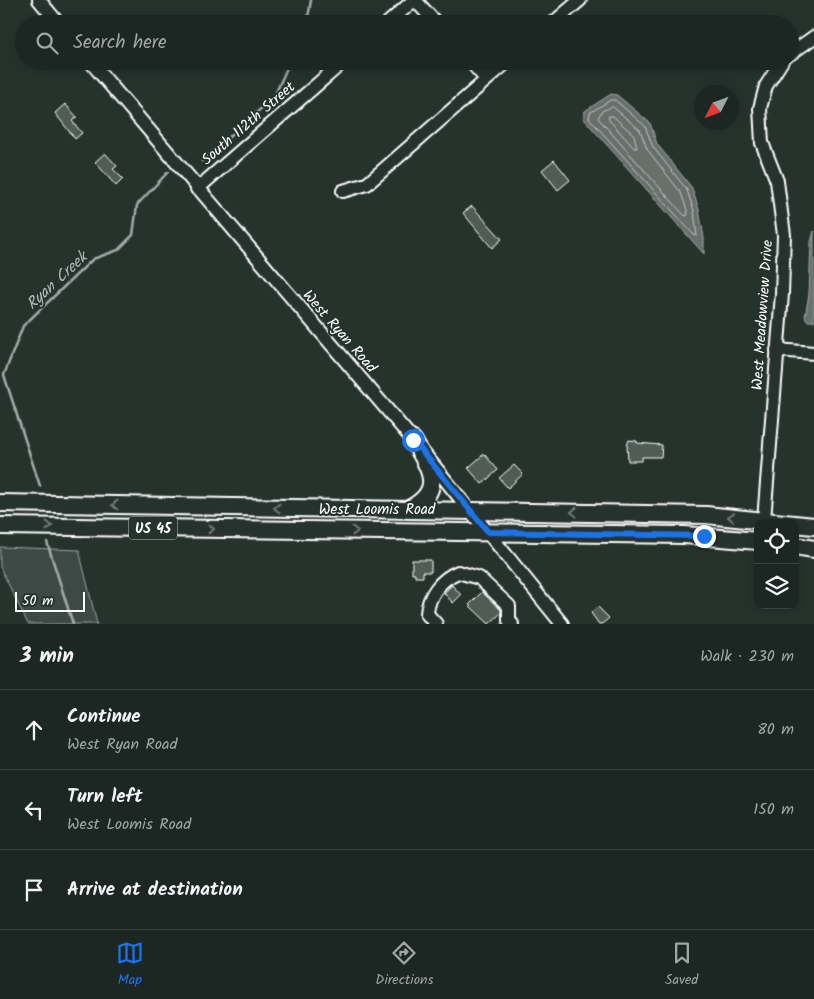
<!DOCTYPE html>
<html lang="en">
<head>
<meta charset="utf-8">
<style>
  body { margin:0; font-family:Kalam,sans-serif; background:#29322f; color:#f1f3f6 }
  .controls { position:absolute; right:15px; bottom:15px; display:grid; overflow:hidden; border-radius:10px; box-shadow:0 2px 12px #0003 }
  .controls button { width:45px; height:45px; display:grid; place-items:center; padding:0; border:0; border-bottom:1px solid #3a4340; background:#1c2622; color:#f1f3f6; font:25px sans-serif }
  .compass { position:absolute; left:694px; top:85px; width:45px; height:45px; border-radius:50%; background:#1c2622; box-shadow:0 2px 12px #0003; rotate:228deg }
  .scale { position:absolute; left:15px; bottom:12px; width:70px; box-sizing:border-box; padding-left:5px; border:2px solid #fff; border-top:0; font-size:14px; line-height:18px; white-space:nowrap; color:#fff; -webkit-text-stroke:4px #26332d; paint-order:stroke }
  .stop { position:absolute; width:15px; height:15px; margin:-11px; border:4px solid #1a73e8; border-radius:50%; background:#fff }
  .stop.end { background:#1a73e8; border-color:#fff; box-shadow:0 1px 5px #0008 }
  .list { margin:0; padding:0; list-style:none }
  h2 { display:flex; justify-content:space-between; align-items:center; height:65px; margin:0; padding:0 20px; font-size:21px }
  h2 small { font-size:16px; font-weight:400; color:#a0a5a5 }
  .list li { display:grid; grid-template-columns:32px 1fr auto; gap:15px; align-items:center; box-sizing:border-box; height:80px; padding:0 20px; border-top:1px solid #3a4340 }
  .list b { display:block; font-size:19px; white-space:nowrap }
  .list p { margin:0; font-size:16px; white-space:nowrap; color:#a0a5a5 }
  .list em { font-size:16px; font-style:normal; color:#a0a5a5 }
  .icon { flex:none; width:28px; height:28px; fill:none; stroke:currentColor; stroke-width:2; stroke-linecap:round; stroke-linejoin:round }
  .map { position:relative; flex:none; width:814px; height:624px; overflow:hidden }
  .search { position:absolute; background:#1c2622; box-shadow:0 2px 12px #0003; left:15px; right:15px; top:15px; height:55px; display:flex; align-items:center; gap:12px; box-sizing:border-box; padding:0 18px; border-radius:28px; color:#a0a5a5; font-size:19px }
  .sheet { height:305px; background:#1c2622 }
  nav { display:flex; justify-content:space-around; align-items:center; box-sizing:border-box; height:70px; border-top:1px solid #3a4340; background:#1c2622; font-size:14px; color:#a0a5a5 }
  nav a { display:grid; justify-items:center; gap:2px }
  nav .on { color:#1a73e8 }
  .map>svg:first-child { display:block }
  .green { fill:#3e4944; stroke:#9ea4a2 }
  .water { fill:#67706c; stroke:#a4a9a7 }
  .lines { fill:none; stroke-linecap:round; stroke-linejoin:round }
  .shore { stroke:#c2c6c4; stroke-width:1 }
  .stream { stroke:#a4a9a7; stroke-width:2.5 }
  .building { fill:#515c57; stroke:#fff }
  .minor-casing { stroke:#fff; stroke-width:16 }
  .major-casing { stroke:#fff; stroke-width:20 }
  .minor { stroke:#26332d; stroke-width:12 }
  .major { stroke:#26332d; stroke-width:16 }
  .oneway { stroke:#727a76 }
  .route { stroke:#1a73e8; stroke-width:6 }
  .labels { text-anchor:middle; stroke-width:4; stroke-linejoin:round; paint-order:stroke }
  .shield { fill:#26332d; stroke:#bec2c0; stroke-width:1 }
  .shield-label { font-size:14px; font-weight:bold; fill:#fff }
  .street-label { font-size:15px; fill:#fff; stroke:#26332d }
  .water-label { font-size:16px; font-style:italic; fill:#b3b8b6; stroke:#26332d }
</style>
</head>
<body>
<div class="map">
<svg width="814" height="624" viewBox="0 0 814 624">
  <rect width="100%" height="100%" fill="#26332d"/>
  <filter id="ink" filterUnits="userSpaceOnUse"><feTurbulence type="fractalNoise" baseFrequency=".02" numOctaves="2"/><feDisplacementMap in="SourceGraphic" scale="10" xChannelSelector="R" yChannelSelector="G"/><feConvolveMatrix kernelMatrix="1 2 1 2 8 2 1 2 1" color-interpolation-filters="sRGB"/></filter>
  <g filter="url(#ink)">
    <polygon class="green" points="0,547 79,550 97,624 28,624 0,567"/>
    <g class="water">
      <polygon points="611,94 617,95 650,123 657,144 692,188 699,210 704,238 704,254 583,118 585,111"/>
      <polygon points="814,231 814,321 808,321 805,317 809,294 811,242"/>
    </g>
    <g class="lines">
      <g class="shore">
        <polygon points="611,100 615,100 645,126 653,147 687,190 694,211 697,236 694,235 589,118 590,113"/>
        <polygon points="613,107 640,130 647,149 681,193 688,213 687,216 684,215 598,118 602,111"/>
        <polygon points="609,116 613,116 634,135 637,148 634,148 609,120"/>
      </g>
      <g class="stream">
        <polyline points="307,24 311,0"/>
        <polyline points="202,161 274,97 290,61"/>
        <polyline points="40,486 4,375 23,326 93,259 118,250 133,235 137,205 168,172"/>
        <polyline points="47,542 73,624"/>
      </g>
    </g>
    <g class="building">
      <polygon points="65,104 77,117 72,121 82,133 75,139 55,113"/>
      <polygon points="105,153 117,166 113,169 123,179 116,186 95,162"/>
      <polygon points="554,160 570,180 558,190 542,170"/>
      <polygon points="472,206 502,239 492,248 463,213"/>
      <polygon points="629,440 637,441 637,443 662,445 661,457 642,457 642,461 628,461 627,445"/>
      <polygon points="484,454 498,470 482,484 468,468"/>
      <polygon points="514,465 523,474 508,488 499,478"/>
      <polygon points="412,560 431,560 431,572 423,572 423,577 415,577 415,573 412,573"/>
      <polygon points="452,585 461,595 453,603 444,593"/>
      <polygon points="482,592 501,610 501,613 489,624 469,605"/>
      <polygon points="598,607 609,618 602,624 599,624 591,613"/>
    </g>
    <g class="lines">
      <g class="minor-casing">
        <g id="minor">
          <polyline points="39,0 59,24"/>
          <polyline points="415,0 437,24"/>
          <polyline points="387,24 414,0"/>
          <polyline points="552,24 580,0"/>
          <polyline points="790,54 814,37"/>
          <polyline points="90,61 413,440 562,624"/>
          <polyline points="470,61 486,79"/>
          <polyline points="197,189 344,61"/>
          <polyline points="343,191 367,184 508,61"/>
          <polyline points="777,350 814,353"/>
          <polyline points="764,520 782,294 784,235 777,181 762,143 760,108 766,86 782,61"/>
          <path d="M436,624L427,614C428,595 441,579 458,572L479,578L509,606V621L512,624"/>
        </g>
      </g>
      <g class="major-casing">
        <g id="major">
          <polyline points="0,503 706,515 814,526"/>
          <path d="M409,509C446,490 429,468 413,440"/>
          <polyline points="0,526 684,535 758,541"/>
          <polyline points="795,546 814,549"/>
        </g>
      </g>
      <use href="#minor" class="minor"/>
      <use href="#major" class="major"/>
    </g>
    <defs><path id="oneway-chevron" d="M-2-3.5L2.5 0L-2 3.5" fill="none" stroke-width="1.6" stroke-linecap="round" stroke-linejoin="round" transform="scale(1.25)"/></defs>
    <g class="oneway">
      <use href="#oneway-chevron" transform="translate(115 505) rotate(-179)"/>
      <use href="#oneway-chevron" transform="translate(277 508) rotate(-179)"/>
      <use href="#oneway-chevron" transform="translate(574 512) rotate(-179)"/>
      <use href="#oneway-chevron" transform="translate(731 517) rotate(-175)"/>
      <use href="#oneway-chevron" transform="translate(49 526) rotate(1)"/>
      <use href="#oneway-chevron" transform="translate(211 529) rotate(1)"/>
      <use href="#oneway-chevron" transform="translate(355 531)"/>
    </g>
  </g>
  <g class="lines" filter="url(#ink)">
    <polyline class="route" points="413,440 488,532 704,536"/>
  </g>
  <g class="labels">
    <rect class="shield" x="129" y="516.5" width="48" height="23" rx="4"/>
    <g class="shield-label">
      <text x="153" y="533">US 45</text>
    </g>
    <g class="street-label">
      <text transform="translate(248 123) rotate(-41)" y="5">South 112th Street</text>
      <text transform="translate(762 315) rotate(-86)" y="5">West Meadowview Drive</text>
      <text transform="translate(340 331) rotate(49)" y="5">West Ryan Road</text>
      <text x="377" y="514">West Loomis Road</text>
    </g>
    <g class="water-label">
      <text transform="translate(56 280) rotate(-43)" y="6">Ryan Creek</text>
    </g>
  </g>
</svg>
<div class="controls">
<button><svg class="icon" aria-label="locate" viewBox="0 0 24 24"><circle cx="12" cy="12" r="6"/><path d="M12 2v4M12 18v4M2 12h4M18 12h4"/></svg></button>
<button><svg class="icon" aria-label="layers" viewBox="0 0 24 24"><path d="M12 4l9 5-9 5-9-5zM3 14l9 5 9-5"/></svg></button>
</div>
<svg class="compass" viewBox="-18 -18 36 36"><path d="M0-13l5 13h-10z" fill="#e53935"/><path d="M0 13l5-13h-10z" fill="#a0a5a5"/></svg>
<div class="scale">50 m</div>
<div class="stop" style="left:413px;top:440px"></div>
<div class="stop end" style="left:704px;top:536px"></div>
<div class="search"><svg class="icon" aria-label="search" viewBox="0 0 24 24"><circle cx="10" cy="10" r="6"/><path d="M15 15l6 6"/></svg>Search here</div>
</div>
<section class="sheet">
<h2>3 min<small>Walk · 230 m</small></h2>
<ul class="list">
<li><svg class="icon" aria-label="ahead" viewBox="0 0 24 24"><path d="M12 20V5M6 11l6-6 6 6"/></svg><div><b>Continue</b><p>West Ryan Road</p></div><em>80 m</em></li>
<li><svg class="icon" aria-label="left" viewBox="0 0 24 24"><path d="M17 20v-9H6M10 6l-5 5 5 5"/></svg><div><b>Turn left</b><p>West Loomis Road</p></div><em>150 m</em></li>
<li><svg class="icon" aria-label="arrive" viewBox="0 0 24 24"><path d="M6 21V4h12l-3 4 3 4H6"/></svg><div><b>Arrive at destination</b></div></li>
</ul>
</section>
<nav>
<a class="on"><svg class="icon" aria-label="map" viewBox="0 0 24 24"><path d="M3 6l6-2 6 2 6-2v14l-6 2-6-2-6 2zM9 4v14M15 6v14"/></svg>Map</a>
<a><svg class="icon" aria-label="directions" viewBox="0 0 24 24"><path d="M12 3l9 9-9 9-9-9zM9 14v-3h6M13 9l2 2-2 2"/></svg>Directions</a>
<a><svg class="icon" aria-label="saved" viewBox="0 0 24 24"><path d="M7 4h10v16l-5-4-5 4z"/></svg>Saved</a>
</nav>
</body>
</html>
